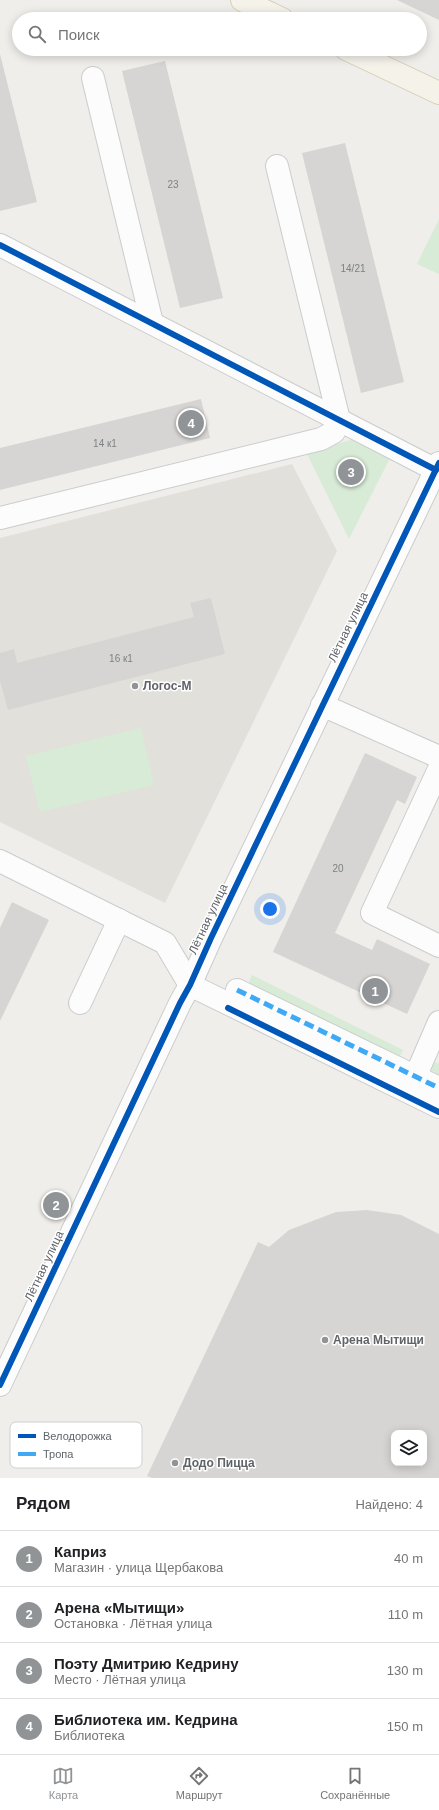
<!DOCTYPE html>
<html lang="ru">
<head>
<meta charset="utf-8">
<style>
  body { margin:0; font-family:Helvetica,sans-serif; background:#f6f6f6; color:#202124 }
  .controls { position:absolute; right:12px; bottom:12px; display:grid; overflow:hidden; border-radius:8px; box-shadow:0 2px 10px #0003 }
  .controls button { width:36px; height:36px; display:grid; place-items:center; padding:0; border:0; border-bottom:1px solid #e0e0e0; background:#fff; color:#202124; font:20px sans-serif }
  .you { position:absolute; left:270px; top:909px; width:14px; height:14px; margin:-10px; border:3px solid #fff; border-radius:50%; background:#1a73e8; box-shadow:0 0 0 6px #1a73e833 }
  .badge { display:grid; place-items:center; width:26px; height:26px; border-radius:50%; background:#919496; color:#fff; font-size:13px; font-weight:700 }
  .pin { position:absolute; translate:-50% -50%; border:2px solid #fff; box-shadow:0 1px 4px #0006 }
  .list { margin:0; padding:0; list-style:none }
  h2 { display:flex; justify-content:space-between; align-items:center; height:52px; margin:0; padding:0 16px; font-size:17px }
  h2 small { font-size:13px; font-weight:400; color:#757577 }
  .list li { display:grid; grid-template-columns:26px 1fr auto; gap:12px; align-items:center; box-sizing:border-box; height:56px; padding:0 16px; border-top:1px solid #e0e0e0 }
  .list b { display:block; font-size:15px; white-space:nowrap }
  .list p { margin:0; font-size:13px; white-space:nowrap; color:#757577 }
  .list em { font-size:13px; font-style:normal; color:#757577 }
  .icon { flex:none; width:22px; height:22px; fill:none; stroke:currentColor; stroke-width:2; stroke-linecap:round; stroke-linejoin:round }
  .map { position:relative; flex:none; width:439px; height:1478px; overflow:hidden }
  .search { position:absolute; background:#fff; box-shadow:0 2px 10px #0003; left:12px; right:12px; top:12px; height:44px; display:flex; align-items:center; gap:10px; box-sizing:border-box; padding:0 14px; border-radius:22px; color:#757577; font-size:15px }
  .sheet { height:276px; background:#fff }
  nav { display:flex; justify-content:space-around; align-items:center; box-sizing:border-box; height:56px; border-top:1px solid #e0e0e0; background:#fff; font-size:11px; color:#757577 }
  nav a { display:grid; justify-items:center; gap:2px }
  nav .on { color:#919496 }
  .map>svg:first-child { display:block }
  .education { fill:#e2e0da }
  .green { fill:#d8ebd6 }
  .building { fill:#d6d5d3; fill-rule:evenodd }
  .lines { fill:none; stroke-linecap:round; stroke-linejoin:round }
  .minor-casing { stroke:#cbcccc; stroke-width:24 }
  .major-casing { stroke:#d7ceb8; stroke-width:24 }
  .minor { stroke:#fdfcfc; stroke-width:22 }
  .major { stroke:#f4f2e9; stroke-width:22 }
  .quiet { stroke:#3fa9f5; stroke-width:5; stroke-dasharray:10 5; stroke-linecap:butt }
  .cycleway-casing { stroke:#fff; stroke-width:8 }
  .cycleway { stroke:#0057b8; stroke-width:6 }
  .poi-dot { fill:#919496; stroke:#fff; stroke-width:1.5 }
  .labels { text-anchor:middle; stroke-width:3; stroke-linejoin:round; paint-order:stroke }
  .number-label { font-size:10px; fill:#7e8184 }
  .street-label { font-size:12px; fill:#5f6368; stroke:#fff }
  .poi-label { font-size:12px; font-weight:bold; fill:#5f6368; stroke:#fff; text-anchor:start }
  .key { fill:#fff; stroke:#cfd0d2; stroke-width:1 }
  .key-label { font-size:11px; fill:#5f6368 }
</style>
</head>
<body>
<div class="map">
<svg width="439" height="1478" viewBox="0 0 439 1478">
  <rect width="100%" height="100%" fill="#efeeea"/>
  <polygon class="education" points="292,464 337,551 165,903 0,822 0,538"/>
  <g class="green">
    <polygon points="439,219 439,274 417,264"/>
    <polygon points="356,438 391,456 349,539 307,454"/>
    <polygon points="141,728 154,785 40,812 26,756"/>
    <polygon points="252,975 403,1050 399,1058 248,984"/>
    <polygon points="433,1061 439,1064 439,1075 429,1069"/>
  </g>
  <g class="building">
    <polygon points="397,0 439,0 439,20"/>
    <polygon points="0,54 37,202 0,211"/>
    <polygon points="165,61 223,298 180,308 122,71"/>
    <polygon points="345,143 404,382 361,393 302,153"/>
    <polygon points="201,399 210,438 0,490 0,448"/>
    <polygon points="211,598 225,654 8,710 0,681 0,653 14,649 17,663 194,617 190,603"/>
    <polygon points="365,753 417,777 405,804 397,800 335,933 372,950 377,939 430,964 407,1014 273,952"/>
    <polygon points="12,902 49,920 0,1021 0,928"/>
    <path d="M367,1210L401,1215L439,1234V1478H152L147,1476L258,1242L269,1247L289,1230L336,1212ZM394,1433H424V1463H394Z"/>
  </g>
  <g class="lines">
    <g class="minor-casing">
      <g id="minor">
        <polyline points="93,78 152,323"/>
        <polyline points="0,245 436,470"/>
        <polyline points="0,518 321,439 334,432 339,420 277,166"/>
        <polyline points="322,705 439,757"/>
        <polyline points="439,769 372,913 439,946"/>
        <polyline points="0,861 165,943 190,985"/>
        <polyline points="190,985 439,1107"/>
        <polyline points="237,990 439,1088"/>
        <polyline points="80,1003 119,920"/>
        <polyline points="410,1089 439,1022"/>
        <polyline points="0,1385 180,1003 190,985 211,938 439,463"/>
      </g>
    </g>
    <g class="major-casing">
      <g id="major">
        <polyline points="242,0 282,19"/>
        <polyline points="346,49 439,93"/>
      </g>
    </g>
    <use href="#minor" class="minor"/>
    <use href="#major" class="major"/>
    <polyline class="quiet" points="237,990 439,1088"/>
    <g class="cycleway-casing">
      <g id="cycleway">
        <polyline points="0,245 436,470"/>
        <polyline points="228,1008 439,1112"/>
        <polyline points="0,1385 180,1003 190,985 211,938 439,463"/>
      </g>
    </g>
    <use href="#cycleway" class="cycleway"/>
  </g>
  <g class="poi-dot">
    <circle cx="135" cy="686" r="4"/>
    <circle cx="325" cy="1340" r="4"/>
    <circle cx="175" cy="1463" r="4"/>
  </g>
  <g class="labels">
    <g class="number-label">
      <text x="173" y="188">23</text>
      <text x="353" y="272">14/21</text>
      <text x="105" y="447">14 к1</text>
      <text x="121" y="662">16 к1</text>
      <text x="338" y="872">20</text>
    </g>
    <g class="street-label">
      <text transform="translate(348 627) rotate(-64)" y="4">Лётная улица</text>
      <text transform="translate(208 919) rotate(-65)" y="4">Лётная улица</text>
      <text transform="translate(44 1266) rotate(-65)" y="4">Лётная улица</text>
    </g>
    <g class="poi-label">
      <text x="143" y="690">Логос-М</text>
      <text x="333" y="1344">Арена Мытищи</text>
      <text x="183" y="1467">Додо Пицца</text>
    </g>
  </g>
  <rect x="10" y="1422" width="132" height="46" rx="6" class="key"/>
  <rect x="18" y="1434" width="18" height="4" fill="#0057b8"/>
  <rect x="18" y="1452" width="18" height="4" fill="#3fa9f5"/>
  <g class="key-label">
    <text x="43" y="1440">Велодорожка</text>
    <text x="43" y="1458">Тропа</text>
  </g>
</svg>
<div class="controls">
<button><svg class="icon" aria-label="layers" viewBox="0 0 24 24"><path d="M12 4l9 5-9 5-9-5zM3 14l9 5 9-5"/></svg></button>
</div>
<div class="you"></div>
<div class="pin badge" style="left:375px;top:991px">1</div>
<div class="pin badge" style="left:56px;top:1205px">2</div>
<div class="pin badge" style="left:351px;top:472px">3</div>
<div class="pin badge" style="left:191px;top:423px">4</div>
<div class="search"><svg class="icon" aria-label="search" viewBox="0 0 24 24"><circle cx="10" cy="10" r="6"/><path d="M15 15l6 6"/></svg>Поиск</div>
</div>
<section class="sheet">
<h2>Рядом<small>Найдено: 4</small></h2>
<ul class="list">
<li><span class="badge">1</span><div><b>Каприз</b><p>Магазин · улица Щербакова</p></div><em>40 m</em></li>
<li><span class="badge">2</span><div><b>Арена «Мытищи»</b><p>Остановка · Лётная улица</p></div><em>110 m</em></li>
<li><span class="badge">3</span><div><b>Поэту Дмитрию Кедрину</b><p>Место · Лётная улица</p></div><em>130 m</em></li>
<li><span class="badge">4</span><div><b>Библиотека им. Кедрина</b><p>Библиотека</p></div><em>150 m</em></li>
</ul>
</section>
<nav>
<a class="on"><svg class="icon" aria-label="map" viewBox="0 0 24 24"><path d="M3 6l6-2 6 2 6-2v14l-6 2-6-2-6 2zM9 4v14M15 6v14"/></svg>Карта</a>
<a><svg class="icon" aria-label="directions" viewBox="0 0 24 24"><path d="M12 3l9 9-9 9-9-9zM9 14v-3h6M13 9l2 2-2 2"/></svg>Маршрут</a>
<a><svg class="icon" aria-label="saved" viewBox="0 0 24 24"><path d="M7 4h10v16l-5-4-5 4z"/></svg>Сохранённые</a>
</nav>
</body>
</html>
